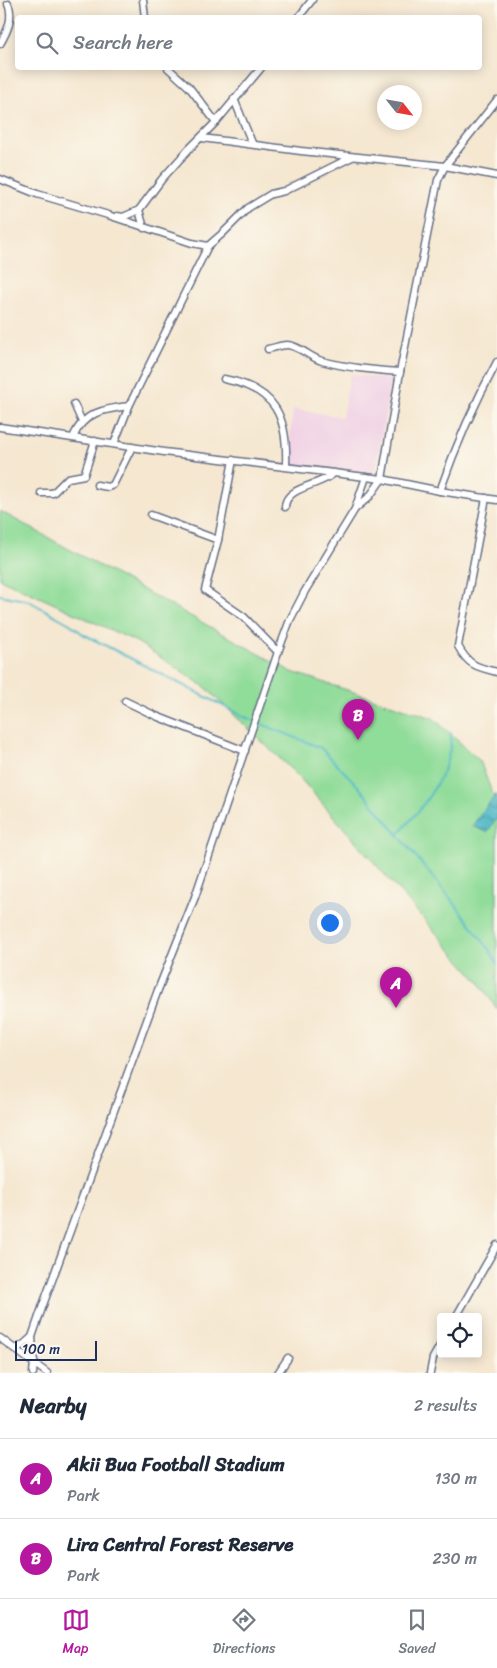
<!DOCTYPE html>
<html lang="en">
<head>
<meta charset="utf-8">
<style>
  body { margin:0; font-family:Sriracha,sans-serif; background:#f6f6f7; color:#1f2937 }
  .controls { position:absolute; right:15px; bottom:15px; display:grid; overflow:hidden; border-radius:5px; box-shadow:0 2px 12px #0003 }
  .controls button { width:45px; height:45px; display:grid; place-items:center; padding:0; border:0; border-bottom:1px solid #e0e1e3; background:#fff; color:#1f2937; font:25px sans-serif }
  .compass { position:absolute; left:377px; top:85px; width:45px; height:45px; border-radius:50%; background:#fff; box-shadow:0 2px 12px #0003; rotate:121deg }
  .scale { position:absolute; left:15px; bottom:12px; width:82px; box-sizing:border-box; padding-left:5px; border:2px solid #1b2f5e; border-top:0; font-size:14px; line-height:18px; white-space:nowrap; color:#1b2f5e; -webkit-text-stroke:4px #fbf7ec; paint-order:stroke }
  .you { position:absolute; left:329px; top:922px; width:18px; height:18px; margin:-12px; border:4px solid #fff; border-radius:50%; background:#1a73e8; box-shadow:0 0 0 8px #1a73e833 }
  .badge { display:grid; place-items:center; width:32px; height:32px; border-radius:50%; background:#b5179e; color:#fff; font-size:16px; font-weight:700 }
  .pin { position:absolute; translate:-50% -41px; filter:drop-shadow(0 1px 2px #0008) }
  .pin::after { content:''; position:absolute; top:26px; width:18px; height:15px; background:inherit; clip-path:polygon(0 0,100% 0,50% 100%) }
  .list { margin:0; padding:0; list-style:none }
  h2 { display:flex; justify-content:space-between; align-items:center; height:65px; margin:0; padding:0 20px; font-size:21px }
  h2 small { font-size:16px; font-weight:400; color:#747a83 }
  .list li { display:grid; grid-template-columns:32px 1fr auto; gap:15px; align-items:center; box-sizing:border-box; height:80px; padding:0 20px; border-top:1px solid #e0e1e3 }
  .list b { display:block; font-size:19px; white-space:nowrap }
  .list p { margin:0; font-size:16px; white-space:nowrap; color:#747a83 }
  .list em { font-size:16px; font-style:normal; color:#747a83 }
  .icon { flex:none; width:28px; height:28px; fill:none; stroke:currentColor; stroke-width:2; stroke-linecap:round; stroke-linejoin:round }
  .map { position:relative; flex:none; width:497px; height:1373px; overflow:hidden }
  .search { position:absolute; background:#fff; box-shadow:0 2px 12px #0003; left:15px; right:15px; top:15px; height:55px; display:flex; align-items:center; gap:12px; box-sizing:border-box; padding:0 18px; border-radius:5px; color:#747a83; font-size:19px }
  .sheet { height:225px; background:#fff }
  nav { display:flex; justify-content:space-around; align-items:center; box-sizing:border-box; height:70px; border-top:1px solid #e0e1e3; background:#fff; font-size:14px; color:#747a83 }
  nav a { display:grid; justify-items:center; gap:2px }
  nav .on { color:#b5179e }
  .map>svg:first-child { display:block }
  .built { fill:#f0d0e5 }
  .green { fill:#90dc99; stroke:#56867c }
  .water { fill:url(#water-waves); stroke:#327392 }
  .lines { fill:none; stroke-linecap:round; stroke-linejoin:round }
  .stream { stroke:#4ab7c6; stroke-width:2 }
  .minor-casing { stroke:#676f86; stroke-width:9 }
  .minor { stroke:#fff; stroke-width:6 }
</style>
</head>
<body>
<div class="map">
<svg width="497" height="1373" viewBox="0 0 497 1373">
  <defs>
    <pattern id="water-waves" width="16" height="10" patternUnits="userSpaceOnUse" patternTransform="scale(1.25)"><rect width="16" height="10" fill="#4ab7c6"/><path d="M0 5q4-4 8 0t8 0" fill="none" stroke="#3d95a4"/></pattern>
  </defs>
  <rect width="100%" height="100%" fill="#fbf7ec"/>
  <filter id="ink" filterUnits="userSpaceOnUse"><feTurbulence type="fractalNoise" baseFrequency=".02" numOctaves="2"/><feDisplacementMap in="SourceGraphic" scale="10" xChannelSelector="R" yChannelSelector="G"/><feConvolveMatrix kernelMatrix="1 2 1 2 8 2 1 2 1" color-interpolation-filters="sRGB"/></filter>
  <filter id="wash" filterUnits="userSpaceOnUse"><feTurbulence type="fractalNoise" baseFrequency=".0096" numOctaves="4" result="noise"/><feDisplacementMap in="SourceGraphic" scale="20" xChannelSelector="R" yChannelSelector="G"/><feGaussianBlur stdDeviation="1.12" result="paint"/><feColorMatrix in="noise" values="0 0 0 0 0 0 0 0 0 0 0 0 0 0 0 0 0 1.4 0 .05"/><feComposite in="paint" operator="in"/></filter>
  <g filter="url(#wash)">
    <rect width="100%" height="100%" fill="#f5e7d0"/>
    <polygon class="built" points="350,374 391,380 377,463 375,470 371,474 365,476 287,466 293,409 342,417"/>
    <polygon class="green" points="0,511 292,672 433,718 480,761 497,806 497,1009 479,982 299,777 205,687 137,642 0,579"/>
    <polygon class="water" points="496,794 497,818 487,832 472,826"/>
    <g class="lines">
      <g class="stream">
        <polyline points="0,595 29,601 70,624 83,634 247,718 321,748 358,786 455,904 489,949 497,963"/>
        <path d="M398,834C423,808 453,770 451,733"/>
      </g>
    </g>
  </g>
  <g filter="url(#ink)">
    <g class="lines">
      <g class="minor-casing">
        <g id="minor">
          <polyline points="143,0 145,18"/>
          <polyline points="298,18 312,0"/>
          <path d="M0,44C7,32 14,18 8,4"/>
          <polyline points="168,68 189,87 216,122"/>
          <polyline points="234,99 252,143"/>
          <polyline points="202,138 301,151 445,166 497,176"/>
          <polyline points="0,179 37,194 108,215 192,243 208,246 223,233 248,208 271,194 284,191 352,157"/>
          <polyline points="139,210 144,228"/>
          <polyline points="117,216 123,217 139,210 162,179 189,149 216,122 261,68"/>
          <path d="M268,349C274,348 281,345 287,345C298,345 311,358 322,361C348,368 374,370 400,372"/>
          <path d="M224,379C276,389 288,417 286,466"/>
          <polyline points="74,404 82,422"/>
          <polyline points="0,427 164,452 382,479 440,491 497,500"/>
          <path d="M73,438C83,412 104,409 129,406L208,246"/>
          <polyline points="114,444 129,406"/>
          <polyline points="233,460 218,540 205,590 244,617 278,652"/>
          <polyline points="97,485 108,487 113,485 132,447"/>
          <path d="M440,491C456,445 474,404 497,362"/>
          <polyline points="41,493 53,493 68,478 84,475 95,441"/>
          <path d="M486,498L458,646C468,665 476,667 497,672"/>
          <path d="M285,507C285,486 322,486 334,473"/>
          <polyline points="356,508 370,496 382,479 400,372 438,180 445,166 497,100"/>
          <polyline points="151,515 218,540"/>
          <polyline points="125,701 156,716 245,751"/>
          <polyline points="456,1317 497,1245"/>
          <polyline points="0,1338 47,1373"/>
          <polyline points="15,1349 23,1345 32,1337"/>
          <polyline points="33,1373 34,1363 32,1337 43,1305 158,990 195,897 278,652 290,620 305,591 355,509 366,477"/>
          <polyline points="278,1373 288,1358"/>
          <polyline points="430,1373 433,1358 441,1344"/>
        </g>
      </g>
      <use href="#minor" class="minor"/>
    </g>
  </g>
</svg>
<div class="controls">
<button><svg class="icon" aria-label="locate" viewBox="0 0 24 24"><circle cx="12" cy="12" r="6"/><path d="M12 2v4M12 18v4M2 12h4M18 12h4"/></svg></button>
</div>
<svg class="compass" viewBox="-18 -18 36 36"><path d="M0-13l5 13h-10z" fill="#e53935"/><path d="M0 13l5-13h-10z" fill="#747a83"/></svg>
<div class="scale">100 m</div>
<div class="you"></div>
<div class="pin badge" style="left:396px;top:1008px">A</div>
<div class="pin badge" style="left:358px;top:740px">B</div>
<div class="search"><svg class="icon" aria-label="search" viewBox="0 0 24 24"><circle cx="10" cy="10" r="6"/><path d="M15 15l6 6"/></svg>Search here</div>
</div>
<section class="sheet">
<h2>Nearby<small>2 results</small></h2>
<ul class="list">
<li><span class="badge">A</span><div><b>Akii Bua Football Stadium</b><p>Park</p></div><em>130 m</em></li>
<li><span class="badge">B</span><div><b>Lira Central Forest Reserve</b><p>Park</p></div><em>230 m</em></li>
</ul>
</section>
<nav>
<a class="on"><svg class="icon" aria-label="map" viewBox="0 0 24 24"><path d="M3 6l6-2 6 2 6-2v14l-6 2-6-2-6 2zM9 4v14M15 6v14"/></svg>Map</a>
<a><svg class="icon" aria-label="directions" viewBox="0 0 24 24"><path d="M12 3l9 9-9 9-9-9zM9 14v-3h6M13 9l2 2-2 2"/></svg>Directions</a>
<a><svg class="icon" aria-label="saved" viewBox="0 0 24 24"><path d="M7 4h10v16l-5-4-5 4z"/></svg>Saved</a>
</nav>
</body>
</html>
